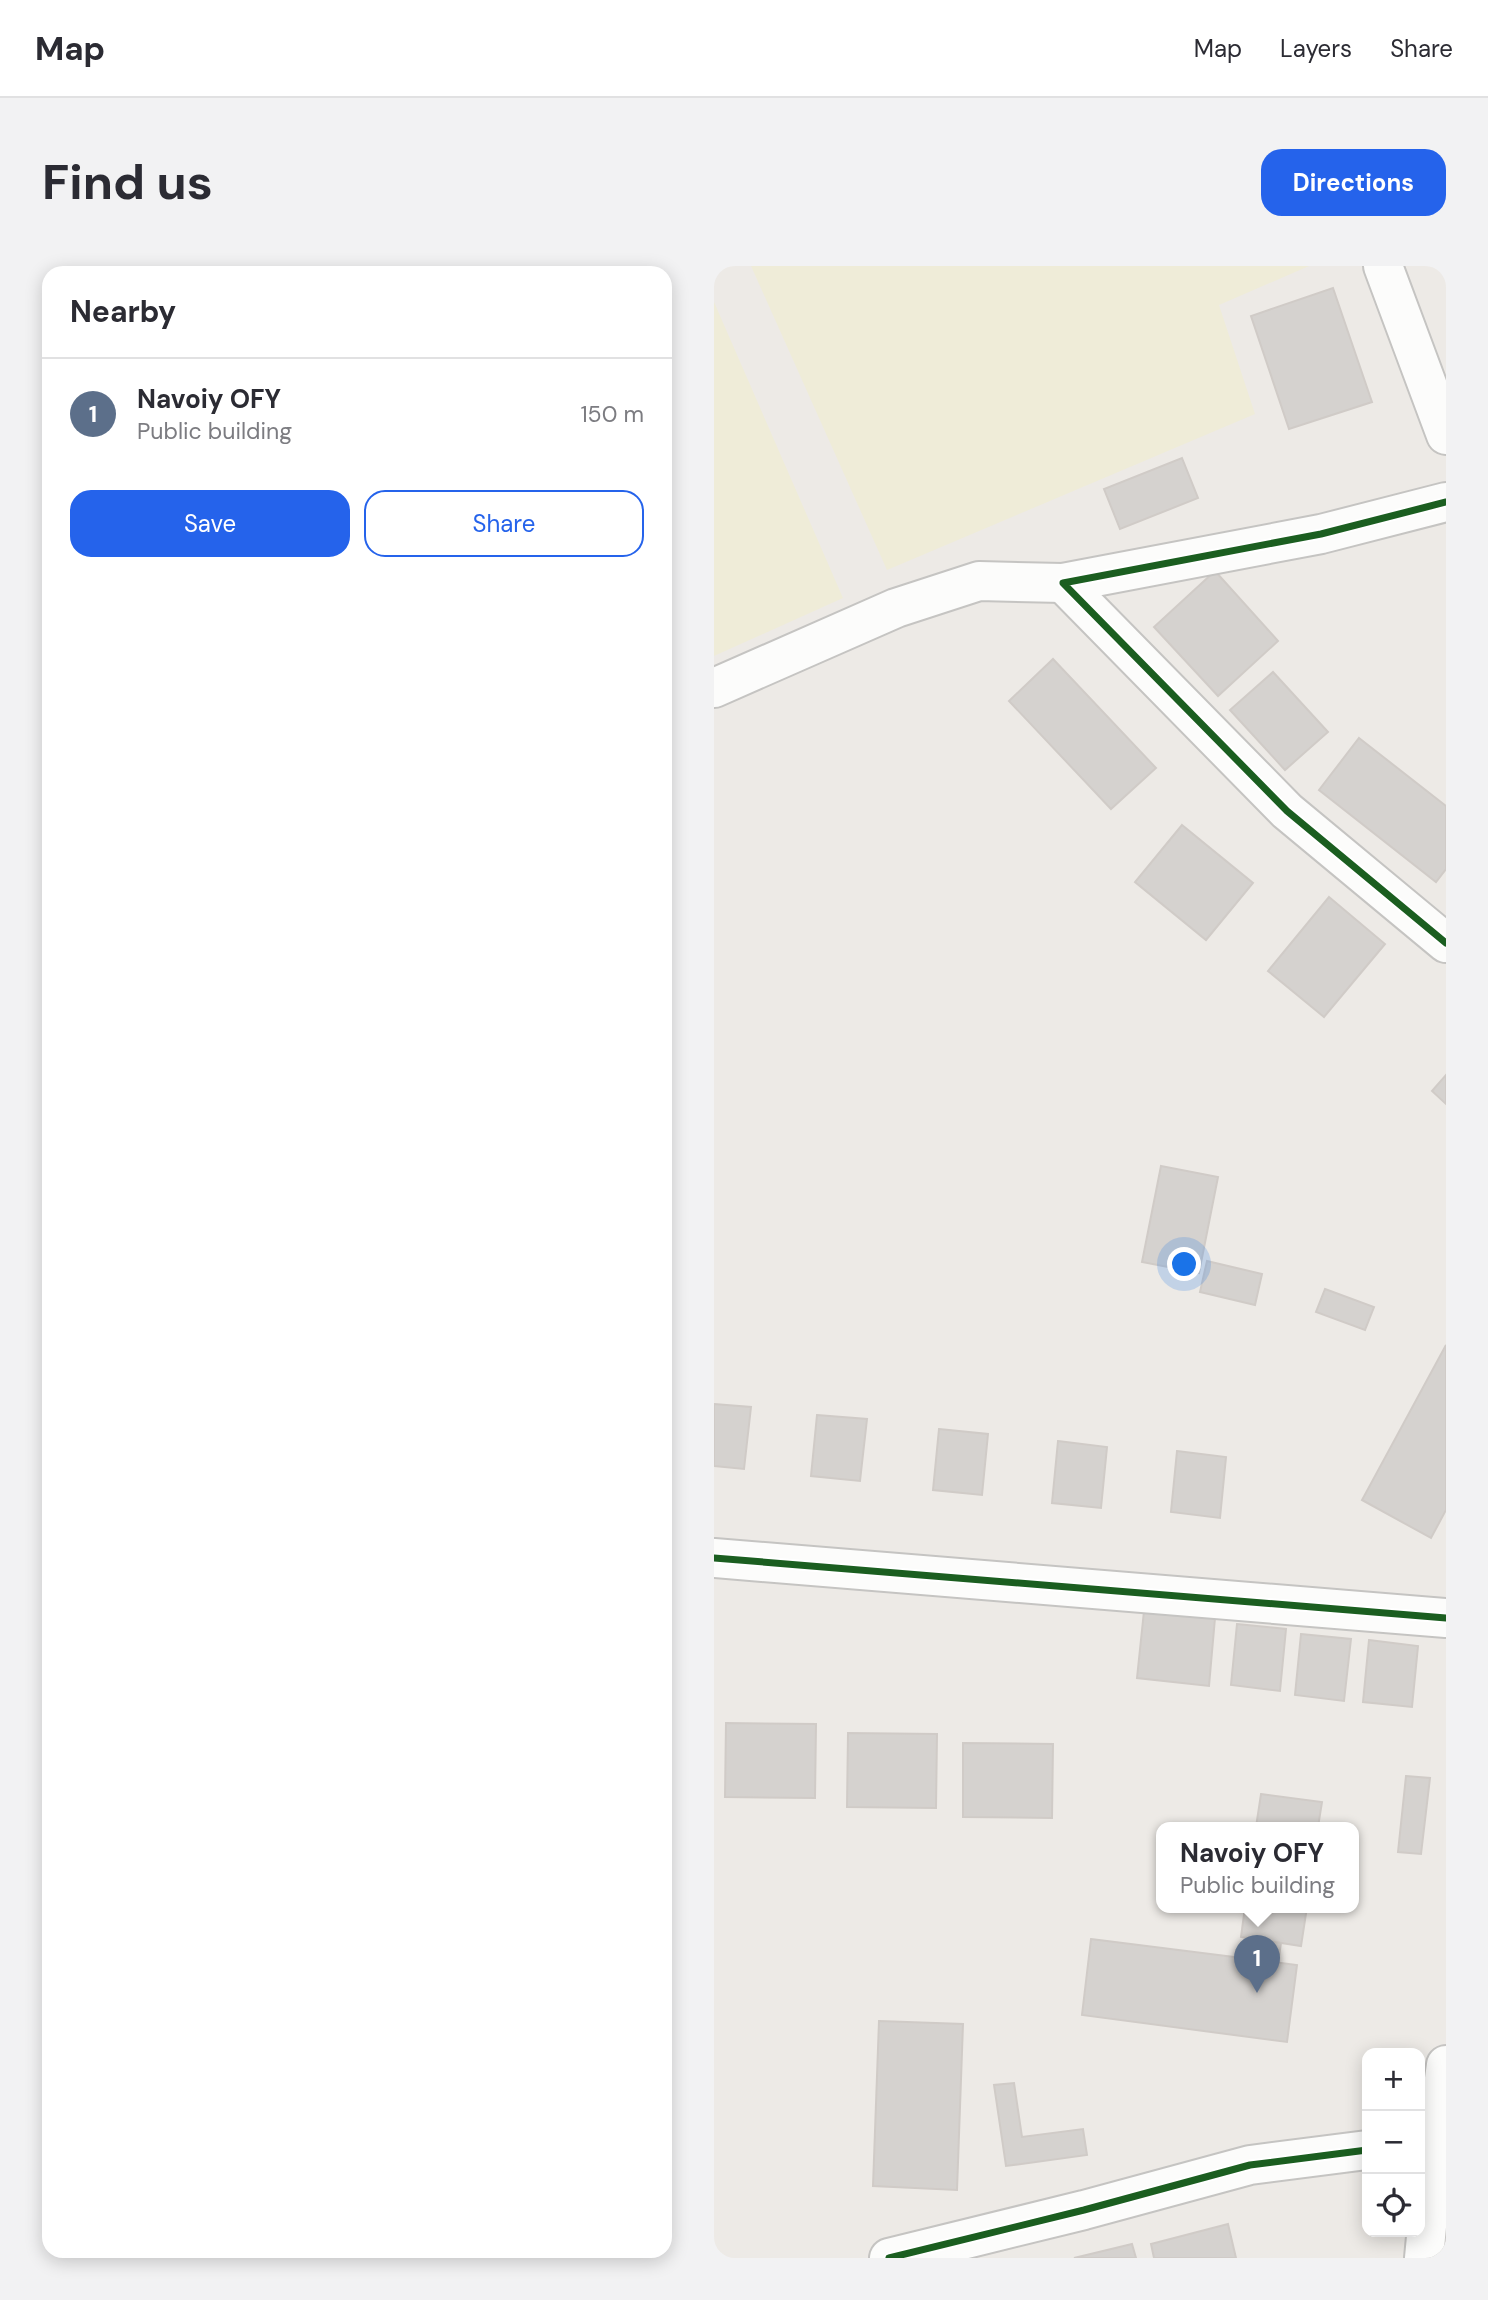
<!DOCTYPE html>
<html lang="en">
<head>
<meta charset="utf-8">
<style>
  body { margin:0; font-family:"DM Sans",sans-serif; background:#f2f2f3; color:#2b2b33 }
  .controls { position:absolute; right:21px; bottom:21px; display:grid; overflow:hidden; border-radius:14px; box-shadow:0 4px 18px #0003 }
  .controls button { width:63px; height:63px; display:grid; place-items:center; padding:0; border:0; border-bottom:2px solid #e1e1e2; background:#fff; color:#2b2b33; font:35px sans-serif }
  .you { position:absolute; left:471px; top:999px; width:24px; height:24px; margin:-18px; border:5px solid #fff; border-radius:50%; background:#1a73e8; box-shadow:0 0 0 10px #1a73e833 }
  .badge { display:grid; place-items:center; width:46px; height:46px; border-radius:50%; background:#2563eb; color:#fff; font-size:23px; font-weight:700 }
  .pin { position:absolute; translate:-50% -58px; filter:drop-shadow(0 2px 4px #0008) }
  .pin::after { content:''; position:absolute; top:37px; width:24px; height:21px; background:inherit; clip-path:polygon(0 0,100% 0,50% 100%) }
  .popup { position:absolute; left:442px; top:1556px; width:203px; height:91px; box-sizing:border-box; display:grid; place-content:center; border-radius:14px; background:#fff; filter:drop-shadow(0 2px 5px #0005); font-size:23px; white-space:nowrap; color:#7c7c81 }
  .popup b { font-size:26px; color:#2b2b33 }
  .popup::after { content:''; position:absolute; left:50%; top:100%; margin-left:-14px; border:14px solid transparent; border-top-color:#fff }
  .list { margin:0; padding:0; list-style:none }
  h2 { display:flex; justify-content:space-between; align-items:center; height:91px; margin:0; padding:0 28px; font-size:30px }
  h2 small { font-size:23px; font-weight:400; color:#7c7c81 }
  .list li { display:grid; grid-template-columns:46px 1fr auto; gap:21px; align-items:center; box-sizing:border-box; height:112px; padding:0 28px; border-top:2px solid #e1e1e2 }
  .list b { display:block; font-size:26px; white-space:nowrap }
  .list p { margin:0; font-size:23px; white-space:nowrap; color:#7c7c81 }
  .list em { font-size:23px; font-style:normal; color:#7c7c81 }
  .actions { display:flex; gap:14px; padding:21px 28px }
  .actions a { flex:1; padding:16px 0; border:2px solid #2563eb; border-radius:21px; text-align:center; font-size:24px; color:#2563eb }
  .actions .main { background:#2563eb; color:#fff }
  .icon { flex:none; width:38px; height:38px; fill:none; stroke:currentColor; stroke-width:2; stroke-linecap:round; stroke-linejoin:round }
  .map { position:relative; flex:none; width:732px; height:1992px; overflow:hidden; border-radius:21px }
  header { display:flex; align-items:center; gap:42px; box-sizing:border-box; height:98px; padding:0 35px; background:#fff; border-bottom:2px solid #e1e1e2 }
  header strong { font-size:33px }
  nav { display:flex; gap:38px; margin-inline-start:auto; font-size:24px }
  .intro { display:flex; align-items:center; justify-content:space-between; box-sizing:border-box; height:168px; padding:0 42px }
  h1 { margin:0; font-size:49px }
  .button { padding:18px 32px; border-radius:21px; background:#2563eb; color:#fff; font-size:24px; font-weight:700 }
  main { display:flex; gap:42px; padding:0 42px }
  aside { flex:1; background:#fff; border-radius:21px; box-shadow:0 4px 18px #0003 }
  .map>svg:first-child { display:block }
  .farmland { fill:#efecd8 }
  .building { fill:#d5d2cf; stroke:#d0cbc7; stroke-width:2 }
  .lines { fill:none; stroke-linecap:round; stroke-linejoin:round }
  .minor-casing { stroke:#c5c4c2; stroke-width:42 }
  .minor { stroke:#fcfcfb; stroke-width:38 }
  .cycleway-casing { stroke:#fff; stroke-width:11 }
  .cycleway { stroke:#1b5e20; stroke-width:7 }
</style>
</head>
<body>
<header>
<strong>Map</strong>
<nav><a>Map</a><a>Layers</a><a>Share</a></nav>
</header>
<div class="intro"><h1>Find us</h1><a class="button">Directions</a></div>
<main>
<aside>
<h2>Nearby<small></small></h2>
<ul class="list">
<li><span class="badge" style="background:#5c6f8a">1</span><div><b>Navoiy OFY</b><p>Public building</p></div><em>150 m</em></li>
</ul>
<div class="actions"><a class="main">Save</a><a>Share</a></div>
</aside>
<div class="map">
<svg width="732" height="1992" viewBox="0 0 732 1992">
  <rect width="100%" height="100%" fill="#edeae6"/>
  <g class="farmland">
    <polygon points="37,0 595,0 505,39 541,148 173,304"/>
    <polygon points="0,36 129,332 0,390"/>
  </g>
  <g class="building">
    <polygon points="619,22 658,136 575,163 537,50"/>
    <polygon points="468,192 484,232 406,263 390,223"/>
    <polygon points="501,305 564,375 504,430 440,361"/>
    <polygon points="339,393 442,502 397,543 295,435"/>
    <polygon points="559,406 614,466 571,504 516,444"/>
    <polygon points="645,472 732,540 732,603 722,616 605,524"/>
    <polygon points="468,559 539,617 492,674 421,616"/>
    <polygon points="615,631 671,678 610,751 554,705"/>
    <polygon points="732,809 732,838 718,825"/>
    <polygon points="447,900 504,911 485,1007 428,996"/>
    <polygon points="493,995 548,1008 541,1039 486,1026"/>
    <polygon points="611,1023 660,1041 651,1064 602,1046"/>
    <polygon points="732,1079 732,1244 717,1272 648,1234"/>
    <polygon points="0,1138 37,1141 30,1203 0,1200"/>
    <polygon points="103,1149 153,1153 146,1215 97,1210"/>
    <polygon points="225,1163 274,1168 268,1229 219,1224"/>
    <polygon points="344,1175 393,1181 387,1242 338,1237"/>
    <polygon points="463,1185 512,1191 506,1252 457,1246"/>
    <polygon points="430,1345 501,1352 495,1420 423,1412"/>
    <polygon points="523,1358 572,1363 566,1425 517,1419"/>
    <polygon points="587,1368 637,1373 630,1435 581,1429"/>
    <polygon points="655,1374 704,1380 698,1441 649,1436"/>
    <polygon points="12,1457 102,1458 101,1532 11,1531"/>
    <polygon points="134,1467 223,1468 222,1542 133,1541"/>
    <polygon points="249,1477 339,1478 338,1552 249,1551"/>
    <polygon points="692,1510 716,1512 707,1588 684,1586"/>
    <polygon points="547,1528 608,1536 604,1561 542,1561"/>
    <polygon points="531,1641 593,1641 587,1680 527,1671"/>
    <polygon points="377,1673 583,1699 573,1776 368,1749"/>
    <polygon points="544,1674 567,1677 564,1697 542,1694"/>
    <polygon points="165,1755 249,1758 243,1924 159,1920"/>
    <polygon points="300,1817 308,1871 369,1863 373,1889 292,1900 280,1819"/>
    <polygon points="514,1958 522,1992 440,1992 437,1978"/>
    <polygon points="418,1978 422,1992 360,1992"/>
  </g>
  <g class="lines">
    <g class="minor-casing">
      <g id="minor">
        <polyline points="669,0 732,169"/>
        <polyline points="732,236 607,268 349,317 573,545 732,677"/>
        <polyline points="0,422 182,342 265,315 349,317"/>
        <polyline points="0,1292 732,1352"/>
        <polyline points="175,1992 370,1944 536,1899 653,1884"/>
        <polyline points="710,1992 721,1876 732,1799"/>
      </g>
    </g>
    <use href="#minor" class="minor"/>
    <g class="cycleway-casing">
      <g id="cycleway">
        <polyline points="732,236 607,268 349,317 573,545 732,677"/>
        <polyline points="0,1292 732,1352"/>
        <polyline points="175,1992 370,1944 536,1899 653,1884"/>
      </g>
    </g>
    <use href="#cycleway" class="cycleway"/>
  </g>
</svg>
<div class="controls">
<button>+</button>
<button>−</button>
<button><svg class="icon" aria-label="locate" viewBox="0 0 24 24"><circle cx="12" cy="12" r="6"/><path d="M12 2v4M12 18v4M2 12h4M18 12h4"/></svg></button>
</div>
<div class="you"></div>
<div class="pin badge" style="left:543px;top:1727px;background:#5c6f8a">1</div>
<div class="popup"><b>Navoiy OFY</b>Public building</div>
</div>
</main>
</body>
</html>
